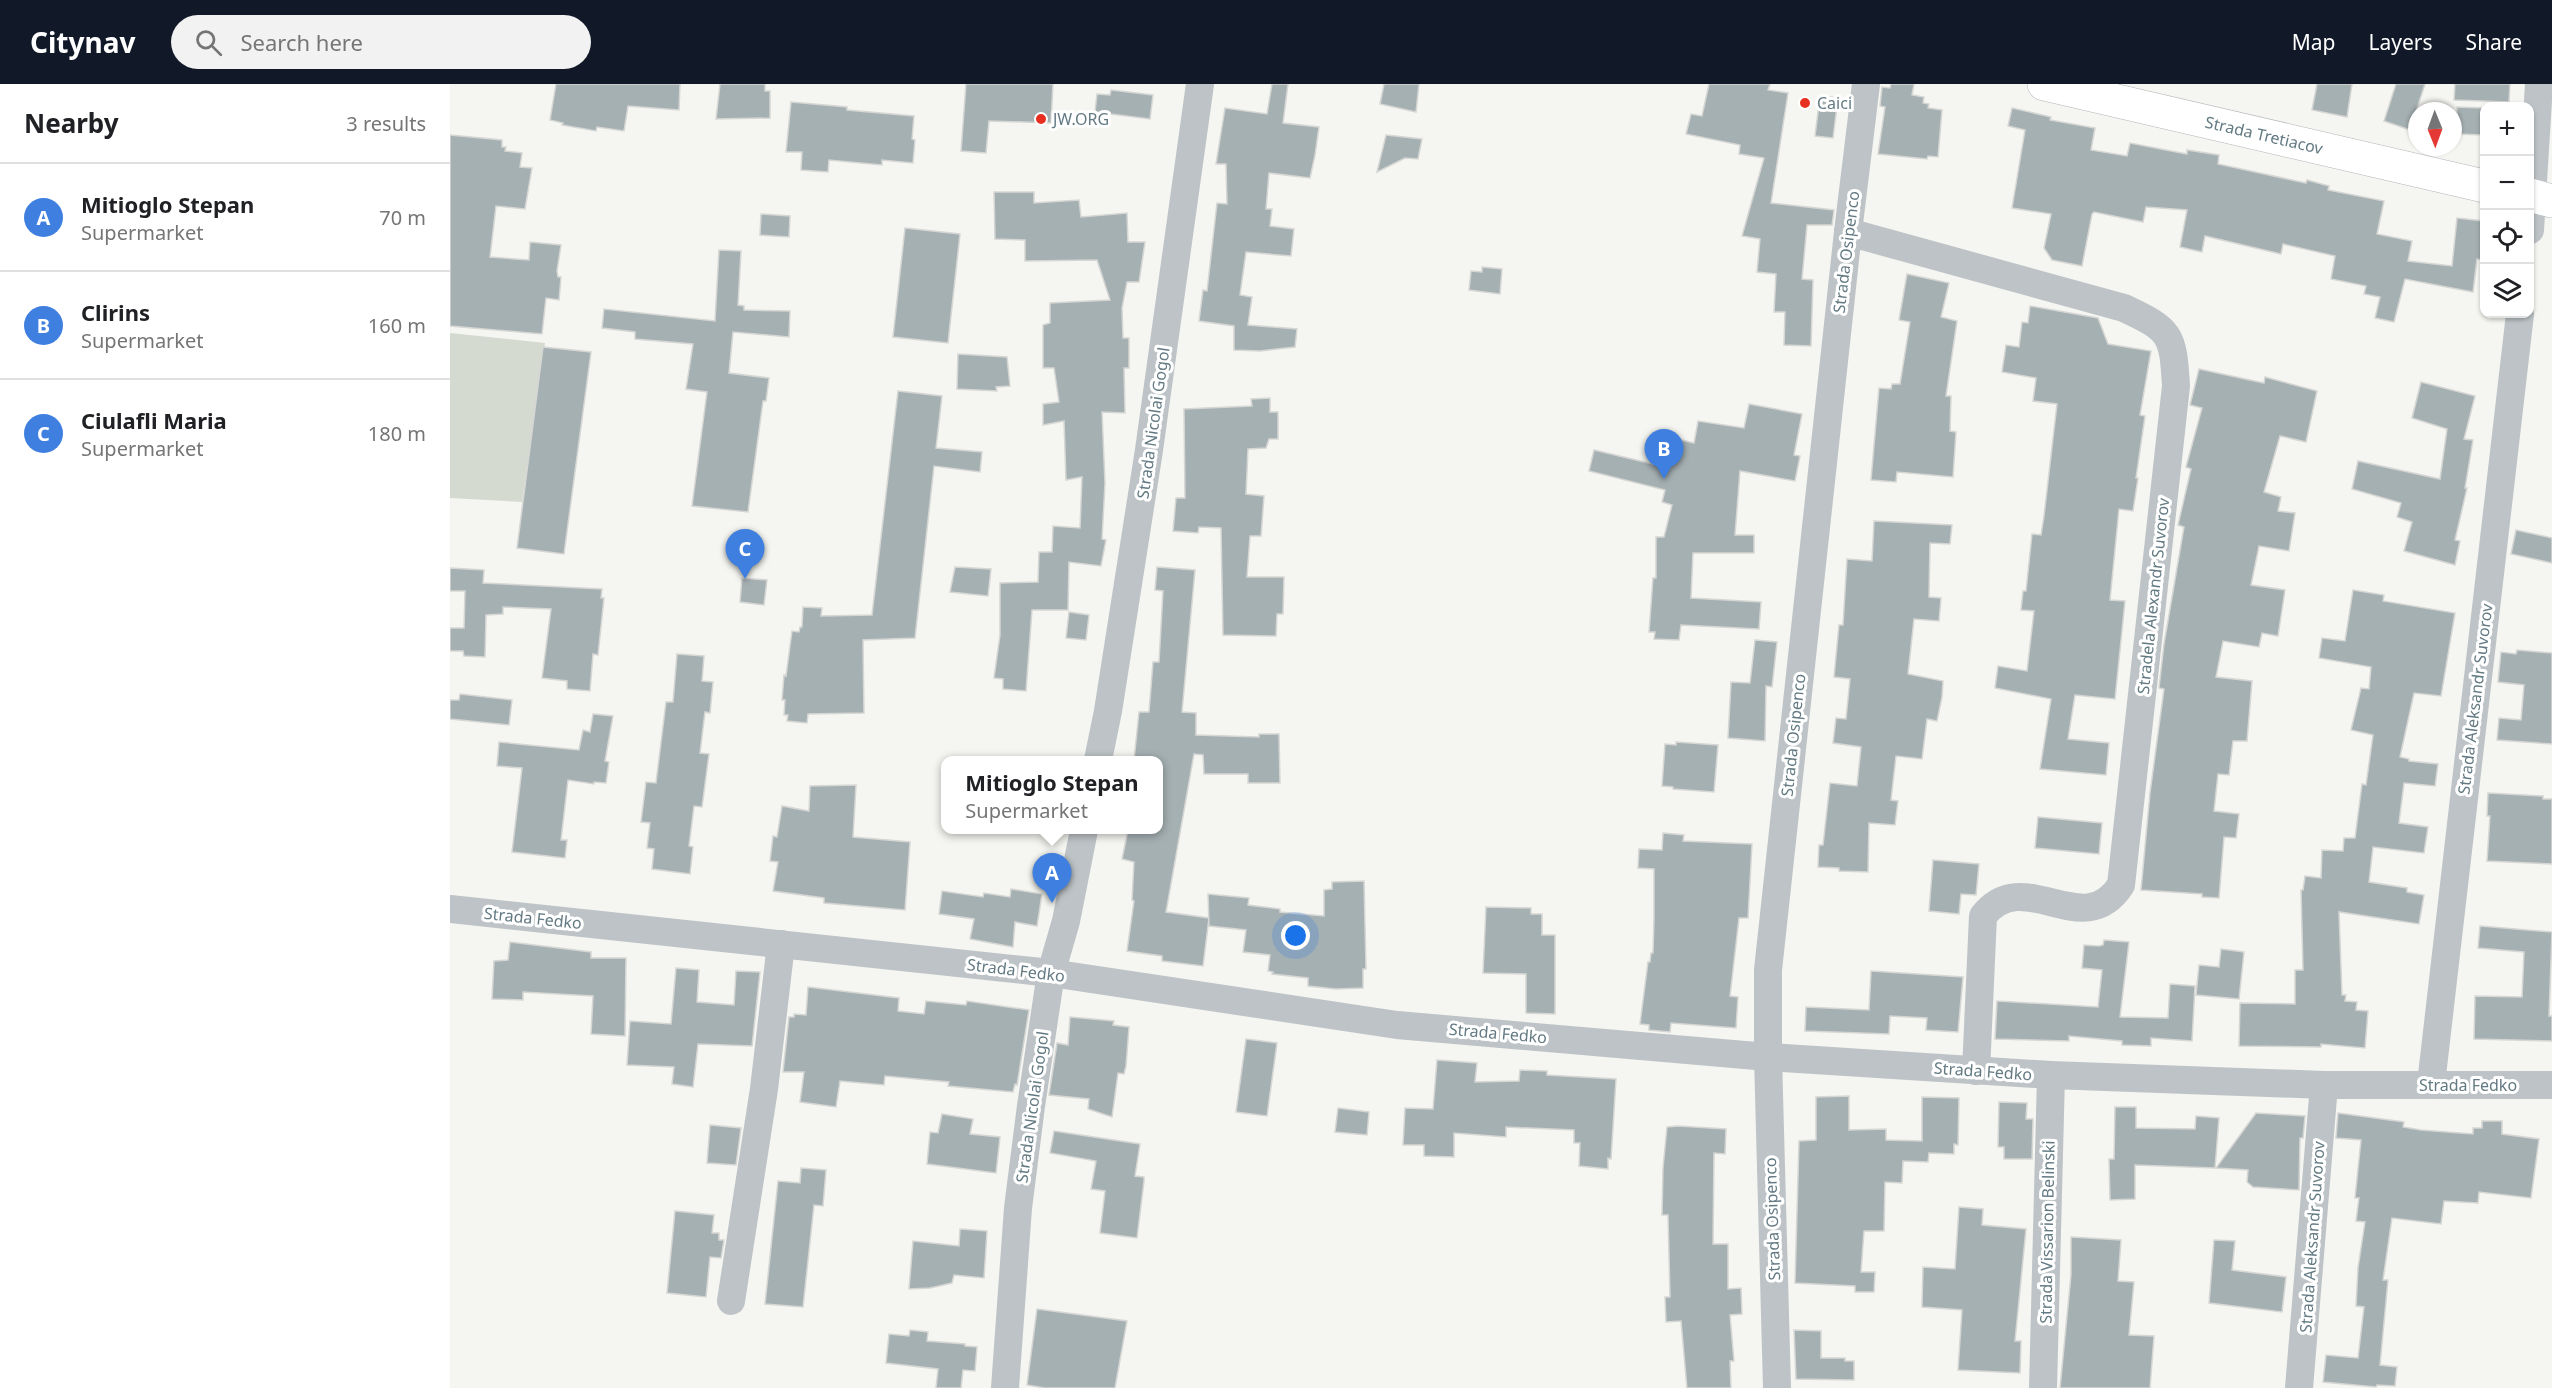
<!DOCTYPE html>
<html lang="en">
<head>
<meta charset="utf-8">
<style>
  body { margin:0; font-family:"Noto Sans",sans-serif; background:#f2f2f2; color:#202124 }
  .controls { position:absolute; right:18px; top:18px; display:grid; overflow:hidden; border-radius:12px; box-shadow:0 2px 4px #0004 }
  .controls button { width:54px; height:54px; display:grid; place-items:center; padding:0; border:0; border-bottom:2px solid #e0e0e0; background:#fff; color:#202124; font:30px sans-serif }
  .compass { position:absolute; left:1958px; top:18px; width:54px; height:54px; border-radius:50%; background:#fff; box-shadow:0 2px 4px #0004; rotate:179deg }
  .you { position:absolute; left:846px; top:852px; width:21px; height:21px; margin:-15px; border:4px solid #fff; border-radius:50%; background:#1a73e8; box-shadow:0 0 0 9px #1a73e833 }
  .badge { display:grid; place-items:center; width:39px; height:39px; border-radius:50%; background:#111827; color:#fff; font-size:20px; font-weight:700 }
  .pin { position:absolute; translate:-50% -50px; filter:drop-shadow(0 2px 3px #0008) }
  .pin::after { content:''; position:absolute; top:32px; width:21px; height:18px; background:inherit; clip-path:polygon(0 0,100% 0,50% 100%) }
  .popup { position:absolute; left:491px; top:672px; width:222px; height:78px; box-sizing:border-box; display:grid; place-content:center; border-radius:12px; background:#fff; filter:drop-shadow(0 2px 4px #0005); font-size:20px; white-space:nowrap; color:#757577 }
  .popup b { font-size:22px; color:#202124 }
  .popup::after { content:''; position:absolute; left:50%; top:100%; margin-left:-12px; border:12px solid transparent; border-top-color:#fff }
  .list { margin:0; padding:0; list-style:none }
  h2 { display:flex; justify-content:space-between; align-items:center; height:78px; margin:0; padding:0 24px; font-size:26px }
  h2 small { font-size:20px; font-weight:400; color:#757577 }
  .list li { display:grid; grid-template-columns:39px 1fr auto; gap:18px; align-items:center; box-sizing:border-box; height:108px; padding:0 24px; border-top:2px solid #e0e0e0 }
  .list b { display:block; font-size:22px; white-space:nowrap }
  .list p { margin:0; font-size:20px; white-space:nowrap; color:#757577 }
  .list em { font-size:20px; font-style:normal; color:#757577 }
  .icon { flex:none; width:33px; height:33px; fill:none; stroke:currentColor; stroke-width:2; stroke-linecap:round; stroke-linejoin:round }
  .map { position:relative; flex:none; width:2102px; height:1304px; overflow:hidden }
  header { display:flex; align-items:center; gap:36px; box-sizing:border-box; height:84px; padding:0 30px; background:#111827; color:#fff }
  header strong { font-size:28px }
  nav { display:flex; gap:33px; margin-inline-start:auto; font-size:21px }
  .search { width:420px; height:54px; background:#f2f2f2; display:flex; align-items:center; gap:15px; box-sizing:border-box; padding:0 21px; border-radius:33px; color:#757577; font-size:22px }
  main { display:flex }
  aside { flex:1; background:#fff }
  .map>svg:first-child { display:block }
  .green { fill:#d5dad0 }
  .building { fill:#a5b0b3; stroke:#d6d6d4; stroke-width:1.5 }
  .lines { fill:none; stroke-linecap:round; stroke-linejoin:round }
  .secondary-casing { stroke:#b0b7ba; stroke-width:34 }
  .street { stroke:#bdc3c6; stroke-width:28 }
  .secondary { stroke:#fff; stroke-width:33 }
  .poi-dot { fill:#e82f1f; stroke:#fff; stroke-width:2 }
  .labels { text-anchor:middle; stroke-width:6; stroke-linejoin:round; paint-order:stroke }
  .poi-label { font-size:16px; fill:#637a83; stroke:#fff; text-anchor:start }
  .street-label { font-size:16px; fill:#637a83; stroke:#fff }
</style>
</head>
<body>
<header>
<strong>Citynav</strong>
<div class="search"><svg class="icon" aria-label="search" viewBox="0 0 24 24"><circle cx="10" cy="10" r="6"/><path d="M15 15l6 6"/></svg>Search here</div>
<nav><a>Map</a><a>Layers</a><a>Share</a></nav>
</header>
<main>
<aside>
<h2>Nearby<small>3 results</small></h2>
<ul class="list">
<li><span class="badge" style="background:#3f7fe0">A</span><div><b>Mitioglo Stepan</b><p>Supermarket</p></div><em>70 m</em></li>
<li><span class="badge" style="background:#3f7fe0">B</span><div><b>Clirins</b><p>Supermarket</p></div><em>160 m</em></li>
<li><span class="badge" style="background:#3f7fe0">C</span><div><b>Ciulafli Maria</b><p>Supermarket</p></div><em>180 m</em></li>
</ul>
</aside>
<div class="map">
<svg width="2102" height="1304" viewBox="0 0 2102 1304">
  <rect width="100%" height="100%" fill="#f5f5f1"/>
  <polygon class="green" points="0,249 95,259 72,418 0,414"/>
  <g class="building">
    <polygon points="106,0 230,0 229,26 178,22 174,47 147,43 146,47 112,41 113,39 100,36"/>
    <polygon points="270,0 315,0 315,7 320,7 320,34 266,35"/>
    <polygon points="516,0 603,0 601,39 539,37 536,69 511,67"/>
    <polygon points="822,0 838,0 833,39 869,43 865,71 860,94 819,89 816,125 822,125 820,142 844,145 841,172 796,168 790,211 802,213 798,241 847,245 845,263 810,267 784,266 784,242 749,237 753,206 757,207 767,119 777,120 776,80 766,80 775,24 817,30"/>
    <polygon points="934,0 969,0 966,28 930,20"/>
    <polygon points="1259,0 1320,0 1318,6 1338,9 1321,119 1384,126 1382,141 1357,141 1352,195 1363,196 1361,262 1334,261 1335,228 1324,228 1326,190 1307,188 1310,155 1292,152 1314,74 1289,70 1290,61 1236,50 1241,30 1252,32"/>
    <polygon points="1441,0 1464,0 1462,11 1474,13 1473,19 1479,20 1478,24 1492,26 1488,73 1478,72 1477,75 1428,70 1434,30 1435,23 1430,22 1432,3 1440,4"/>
    <polygon points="1867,0 1902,0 1897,33 1862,26"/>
    <polygon points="1946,0 1975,0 1960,46 1934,37"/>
    <polygon points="2005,0 2060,0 2059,18 2004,16"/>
    <polygon points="661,6 703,11 700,35 645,28 647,10 660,11"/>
    <polygon points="1370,12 1388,14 1383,54 1365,52"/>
    <polygon points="341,18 397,23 397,26 464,32 462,55 465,56 463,79 432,76 432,81 379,76 378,88 351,86 352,68 336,68"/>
    <polygon points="2007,23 2034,24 2034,51 2007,50"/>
    <polygon points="1562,24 1601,33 1600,36 1645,44 1641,66 1677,72 1680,59 1737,70 1737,66 1769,71 1768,80 1856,99 1857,96 1879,102 1878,106 1934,117 1927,150 1962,157 1958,177 2002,182 2007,134 2034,137 2033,176 2027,175 2023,208 1955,195 1944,238 1925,234 1930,213 1914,210 1916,202 1881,195 1885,172 1833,160 1831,170 1755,152 1752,168 1730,163 1737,126 1696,123 1693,138 1644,128 1642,130 1632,182 1602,176 1594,164 1601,130 1562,124 1575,46 1558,42"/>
    <polygon points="0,51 52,56 52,63 56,63 55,67 72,69 70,83 82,84 75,125 46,122 40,173 79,176 80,158 111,161 107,187 108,193 111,193 109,216 96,214 92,250 0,242"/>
    <polygon points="936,51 972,55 968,75 955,74 927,88"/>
    <polygon points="544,108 584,108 584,119 629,116 631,133 677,129 678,158 695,158 689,198 677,198 672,224 673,254 679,254 679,284 674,284 675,329 652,328 655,399 652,455 656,456 651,482 619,478 618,526 582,526 576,607 553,605 553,595 544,594 550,551 550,499 588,498 589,468 602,468 603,442 630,444 632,393 616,396 614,337 593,341 593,320 609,318 604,284 593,284 593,241 600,239 600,219 660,216 647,176 575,177 575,156 545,155"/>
    <polygon points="311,130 340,132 339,153 310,151"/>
    <polygon points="455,144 510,150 498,259 443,253"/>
    <polygon points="269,166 291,167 288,221 294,222 294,226 340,227 339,253 283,248 279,289 319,294 316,317 313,317 298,428 242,422 257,308 236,305 243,260 185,255 185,248 152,244 154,225 265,237"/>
    <polygon points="1032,183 1052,185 1050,210 1019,206 1021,187 1032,188"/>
    <polygon points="1457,190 1499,199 1491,233 1507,237 1496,312 1501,312 1500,347 1506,348 1503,393 1447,388 1446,398 1421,396 1429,304 1441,305 1442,300 1450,300 1460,238 1449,236"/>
    <polygon points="1580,222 1648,234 1658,260 1701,267 1690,331 1695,332 1686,394 1688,394 1683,427 1669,425 1660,516 1675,517 1665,615 1625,611 1618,655 1659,659 1656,691 1590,685 1601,615 1545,604 1548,582 1577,587 1584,527 1571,526 1573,507 1576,507 1582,450 1591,451 1594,432 1607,320 1583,317 1586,294 1552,288 1556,261 1569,263 1572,238 1578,239"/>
    <polygon points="93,263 141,268 114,470 67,464"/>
    <polygon points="508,270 557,273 560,302 546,303 547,307 507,305"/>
    <polygon points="1749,285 1814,299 1815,293 1867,307 1856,358 1830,352 1814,408 1831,413 1828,427 1845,429 1839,467 1809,462 1801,501 1835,506 1828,552 1812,549 1809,563 1773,557 1766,593 1802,597 1797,657 1783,657 1779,691 1768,690 1764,727 1789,730 1786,754 1774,753 1769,814 1752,813 1752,810 1691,806 1700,709 1714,605 1709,604 1714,560 1734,443 1728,441 1741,385 1736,383 1752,324 1740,321"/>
    <polygon points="1971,298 2025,312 2014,355 2023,356 2015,404 2017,404 2005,456 2010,457 2005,481 1954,467 1962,438 1947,433 1951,419 1902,405 1908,377 1990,395 1997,345 1962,334"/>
    <polygon points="448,307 492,312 486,364 532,368 530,388 484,382 465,554 413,556 414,629 358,630 357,639 337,637 338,631 334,631 335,616 332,616 334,591 336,592 342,547 349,548 350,543 352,543 353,523 372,524 371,532 422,531"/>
    <polygon points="820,314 820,328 828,328 828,355 819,355 816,364 798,365 796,410 814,412 811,452 800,452 797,493 834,493 833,530 827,530 826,552 773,551 771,444 749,443 748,449 723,447 726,414 735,414 734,325 802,322 801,315"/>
    <polygon points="1299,320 1352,330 1344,371 1350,372 1345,397 1290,387 1285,451 1304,451 1304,469 1243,469 1241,514 1311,518 1309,545 1231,541 1229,556 1204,555 1205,548 1199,548 1203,494 1206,494 1206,453 1214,453 1222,421 1212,418 1215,406 1139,387 1144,366 1220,384 1227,355 1244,359 1248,337 1294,344"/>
    <polygon points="1424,437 1502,441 1500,460 1480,459 1479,513 1491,514 1489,537 1464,535 1458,590 1493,597 1492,613 1487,637 1477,635 1472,675 1446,672 1441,716 1448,717 1445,741 1419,739 1418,788 1389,787 1389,784 1368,783 1369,761 1373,761 1380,699 1407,702 1411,663 1383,659 1386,634 1396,635 1400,595 1384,593 1389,541 1393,541 1397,475 1422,477"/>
    <polygon points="2066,446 2102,454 2102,479 2061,470"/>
    <polygon points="505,483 541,485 538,512 500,508"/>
    <polygon points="707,483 745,486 732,628 746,629 746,651 809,653 809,650 829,650 830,699 798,699 798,690 754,690 753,671 744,670 716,828 759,834 753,882 712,877 712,872 677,867 684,817 682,816 684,778 672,775 678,746 708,746 708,676 684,676 689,628 699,628 703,578 709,578 713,507 705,506"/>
    <polygon points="0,484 34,486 33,499 152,505 151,514 154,514 148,571 143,570 140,607 117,605 117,597 92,594 101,525 53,523 53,530 36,531 35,573 14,572 13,567 0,567 0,544 14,544 15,507 0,507"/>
    <polygon points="292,494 317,496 314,521 290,518"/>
    <polygon points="1903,506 1934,511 1933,517 2005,529 1991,612 1964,609 1950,673 1959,675 1959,677 1988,680 1985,702 1954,699 1949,739 1978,743 1974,769 1923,763 1919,798 1957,804 1957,808 1974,811 1969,840 1889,828 1892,911 1896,911 1895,917 1907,918 1906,926 1918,927 1915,964 1871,960 1871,963 1789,962 1790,919 1845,920 1845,886 1853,886 1851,806 1853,806 1855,792 1871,794 1872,766 1893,767 1894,754 1905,754 1912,700 1916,701 1923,651 1901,646 1911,604 1919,605 1921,583 1869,574 1872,554 1895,557"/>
    <polygon points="619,528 639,531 636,556 616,554"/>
    <polygon points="1305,556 1327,558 1322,603 1316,602 1315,657 1278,654 1281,598 1300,599"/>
    <polygon points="2067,566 2102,569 2102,660 2047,656 2049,634 2071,636 2074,601 2048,598 2051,568 2066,570"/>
    <polygon points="227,570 254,572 252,597 263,598 260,629 255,628 250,669 259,670 252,723 244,722 239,762 243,763 240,790 202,785 204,765 197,764 200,739 191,738 196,698 206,699 216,618 223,618"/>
    <polygon points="10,610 62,616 59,641 0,635 0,616 9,616"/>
    <polygon points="143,630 163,632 155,677 159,678 156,699 144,698 144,700 118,696 111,756 117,756 115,774 62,768 72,684 47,682 49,658 129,666 133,646 140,648"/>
    <polygon points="1226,658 1268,661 1264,708 1223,705 1223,703 1212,702 1215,660 1226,661"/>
    <polygon points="406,701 403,753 460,758 455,826 374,819 374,814 323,807 328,778 320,777 323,752 327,753 332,722 359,727 360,702"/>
    <polygon points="2038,709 2093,712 2093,715 2102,715 2102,780 2037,777 2040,732 2037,732"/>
    <polygon points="1588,733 1652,739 1649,770 1585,764"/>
    <polygon points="1213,749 1234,751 1233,757 1302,760 1298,834 1289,834 1280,912 1288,913 1286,944 1221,939 1220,948 1199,946 1199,941 1190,940 1198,878 1200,878 1201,869 1203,869 1204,835 1204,785 1188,784 1189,765 1212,766"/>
    <polygon points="1483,776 1529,780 1526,811 1511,810 1509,830 1479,827"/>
    <polygon points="914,797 916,885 913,885 913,904 886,905 858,902 858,894 822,890 823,888 818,887 820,871 793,868 796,846 759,842 758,810 799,814 798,821 830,825 830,828 874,832 874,806 882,805 882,798"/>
    <polygon points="561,805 592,810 587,842 565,838 563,863 520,855 524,835 489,830 492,807 533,813 534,809 560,813"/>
    <polygon points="1036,823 1081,824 1081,830 1092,830 1092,851 1105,851 1105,930 1076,929 1076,890 1033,889"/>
    <polygon points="2030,842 2102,848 2099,932 2102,932 2102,957 2024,955 2025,912 2072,913 2074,868 2028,864"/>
    <polygon points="1654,856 1679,858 1670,933 1718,934 1720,900 1745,902 1742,957 1701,954 1701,962 1672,961 1672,957 1619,952 1619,957 1545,955 1547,917 1648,923 1652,886 1632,884 1634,861 1649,862 1653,861"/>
    <polygon points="60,858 141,868 141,874 176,874 175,952 141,950 143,912 73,908 73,916 42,915 44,877 58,876"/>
    <polygon points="1771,865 1794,868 1789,915 1746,911 1749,881 1769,883"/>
    <polygon points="226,884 249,886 247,918 284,921 286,887 310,888 302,962 248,960 243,1003 222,1000 224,983 177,981 180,937 221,940"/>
    <polygon points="1421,887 1513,893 1508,948 1476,946 1477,934 1440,932 1439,950 1355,947 1356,923 1419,926"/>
    <polygon points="358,903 449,914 448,927 474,930 476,917 516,921 517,917 579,926 567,1001 565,1000 563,1008 498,1002 499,998 435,992 434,1001 390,997 386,1023 350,1018 354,988 333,988 339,933 344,933 344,930 356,931"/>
    <polygon points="620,933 664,937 663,941 679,943 676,982 674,990 668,989 662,1033 638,1025 639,1015 599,1011 607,959 618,961"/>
    <polygon points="796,955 827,959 817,1032 786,1028"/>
    <polygon points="987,976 1027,979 1025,998 1069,997 1070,986 1097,987 1097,991 1166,995 1161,1075 1158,1074 1158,1085 1129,1082 1130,1059 1124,1059 1124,1046 1056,1043 1056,1053 1004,1049 1004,1073 974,1072 974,1061 953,1061 955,1024 983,1025"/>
    <polygon points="1399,1012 1399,1046 1436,1045 1436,1056 1472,1057 1472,1013 1509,1014 1508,1061 1504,1060 1504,1070 1479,1069 1478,1078 1453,1077 1452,1099 1435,1098 1434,1147 1414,1147 1411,1188 1425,1188 1424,1208 1405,1208 1405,1202 1345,1199 1349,1057 1366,1056 1366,1013"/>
    <polygon points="1549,1018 1577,1019 1576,1035 1583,1035 1582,1075 1554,1075 1554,1063 1548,1063"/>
    <polygon points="1665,1023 1686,1023 1686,1044 1745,1045 1746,1032 1769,1034 1765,1084 1685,1081 1685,1115 1660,1116 1659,1075 1664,1075"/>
    <polygon points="888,1024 919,1028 917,1051 885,1048"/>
    <polygon points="1806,1029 1855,1032 1853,1054 1850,1054 1849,1106 1803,1103 1797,1098 1798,1086 1766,1084"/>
    <polygon points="1888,1029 1954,1038 1953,1043 1971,1046 2023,1050 2023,1044 2032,1044 2032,1037 2052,1037 2052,1050 2089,1055 2081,1114 2029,1108 2028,1119 1994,1117 1991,1140 1942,1134 1933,1196 1938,1196 1930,1281 1947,1283 1945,1302 1927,1301 1926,1303 1873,1298 1876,1271 1908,1274 1914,1223 1906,1222 1908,1184 1915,1138 1906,1137 1909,1114 1905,1114 1911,1056 1886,1054"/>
    <polygon points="492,1030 523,1035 520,1050 550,1053 546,1089 477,1080 480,1048 488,1049"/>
    <polygon points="260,1041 291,1044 286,1081 257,1079"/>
    <polygon points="1228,1042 1276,1045 1275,1070 1264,1069 1263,1160 1278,1160 1278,1205 1291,1204 1292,1230 1280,1231 1284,1277 1280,1277 1281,1304 1237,1304 1231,1237 1216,1238 1215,1213 1220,1213 1218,1131 1212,1131 1213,1084 1217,1043"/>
    <polygon points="604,1047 690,1060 685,1092 694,1093 694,1097 687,1154 650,1149 655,1107 641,1105 646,1077 600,1069"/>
    <polygon points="351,1084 376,1086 373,1122 364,1121 353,1223 315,1220 328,1097 350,1099"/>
    <polygon points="1509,1123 1533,1125 1532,1141 1576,1145 1565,1257 1571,1257 1570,1289 1508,1286 1512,1226 1472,1223 1473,1183 1505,1185"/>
    <polygon points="225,1127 264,1131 262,1149 269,1149 269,1156 274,1156 271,1174 260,1173 256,1213 217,1209"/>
    <polygon points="510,1145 537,1147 534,1194 504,1191 502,1199 480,1204 459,1205 463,1157 509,1162"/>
    <polygon points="1621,1153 1671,1156 1668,1197 1684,1198 1679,1251 1704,1252 1700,1304 1610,1304 1621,1191"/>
    <polygon points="1764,1156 1785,1157 1782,1186 1836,1193 1832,1228 1759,1219"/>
    <polygon points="587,1225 677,1237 665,1304 595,1304 577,1301"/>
    <polygon points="460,1246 478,1248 477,1257 515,1260 515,1262 527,1263 525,1287 513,1286 511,1304 486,1304 488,1285 436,1279 439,1250 459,1252"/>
    <polygon points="1344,1246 1371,1247 1371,1274 1395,1274 1395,1277 1404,1277 1404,1296 1346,1295"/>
  </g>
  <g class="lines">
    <g class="secondary-casing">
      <g id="secondary">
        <polyline points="1594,0 2034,102"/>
        <polyline points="2080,111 2102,117"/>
      </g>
    </g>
    <g class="street">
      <polyline points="2080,146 2089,0"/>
      <path d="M1398,148L1674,224C1721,246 1723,250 1726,302L1671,801C1633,860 1574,779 1533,832L1526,987"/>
      <polyline points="648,676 658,627 699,366 750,0"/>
      <polyline points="0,825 601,889 947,941 1318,973 1601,991 1874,1001 2102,1001"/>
      <polyline points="1981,1000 2070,230"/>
      <polyline points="281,1217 314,1005 331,860"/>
      <polyline points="555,1304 568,1124 581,1022 601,889 616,837 634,746"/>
      <polyline points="1327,1304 1318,973 1318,886 1398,148 1416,0"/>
      <polyline points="1593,1304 1601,991"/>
      <polyline points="1849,1304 1874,1001"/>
    </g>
    <use href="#secondary" class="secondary"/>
  </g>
  <g class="poi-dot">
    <circle cx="1355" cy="19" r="6"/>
    <circle cx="591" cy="35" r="6"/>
  </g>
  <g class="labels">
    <g class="poi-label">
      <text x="1367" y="25">Caici</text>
      <text x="603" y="41">JW.ORG</text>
    </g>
    <g class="street-label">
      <text transform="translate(1814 51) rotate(13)" y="6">Strada Tretiacov</text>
      <text transform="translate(1396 168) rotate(-83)" y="6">Strada Osipenco</text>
      <text transform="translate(703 339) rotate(-82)" y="6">Strada Nicolai Gogol</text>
      <text transform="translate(1703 512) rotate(-84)" y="6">Stradela Alexandr Suvorov</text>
      <text transform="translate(2025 615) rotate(-83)" y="6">Strada Aleksandr Suvorov</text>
      <text transform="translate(1343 651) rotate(-84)" y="6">Strada Osipenco</text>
      <text transform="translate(83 834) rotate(6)" y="6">Strada Fedko</text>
      <text transform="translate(566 886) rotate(7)" y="6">Strada Fedko</text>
      <text transform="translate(1048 949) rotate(5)" y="6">Strada Fedko</text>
      <text transform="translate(1533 987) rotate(4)" y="6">Strada Fedko</text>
      <text x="2018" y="1007">Strada Fedko</text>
      <text transform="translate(582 1023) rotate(-82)" y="6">Strada Nicolai Gogol</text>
      <text transform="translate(1322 1135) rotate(-92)" y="6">Strada Osipenco</text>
      <text transform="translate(1597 1148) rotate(-89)" y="6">Strada Vissarion Belinski</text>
      <text transform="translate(1862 1153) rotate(-86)" y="6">Strada Aleksandr Suvorov</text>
    </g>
  </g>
</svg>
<div class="controls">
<button>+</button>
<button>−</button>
<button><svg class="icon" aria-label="locate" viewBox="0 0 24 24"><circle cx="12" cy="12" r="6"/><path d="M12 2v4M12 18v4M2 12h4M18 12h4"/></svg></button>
<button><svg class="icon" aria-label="layers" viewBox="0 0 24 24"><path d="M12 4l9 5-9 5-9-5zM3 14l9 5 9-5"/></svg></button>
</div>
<svg class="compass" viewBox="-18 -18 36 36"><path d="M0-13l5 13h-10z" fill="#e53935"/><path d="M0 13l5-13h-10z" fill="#757577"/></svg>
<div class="you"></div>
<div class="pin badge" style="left:602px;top:819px;background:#3f7fe0">A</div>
<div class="popup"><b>Mitioglo Stepan</b>Supermarket</div>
<div class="pin badge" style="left:1214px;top:395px;background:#3f7fe0">B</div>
<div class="pin badge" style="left:295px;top:495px;background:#3f7fe0">C</div>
</div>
</main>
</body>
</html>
